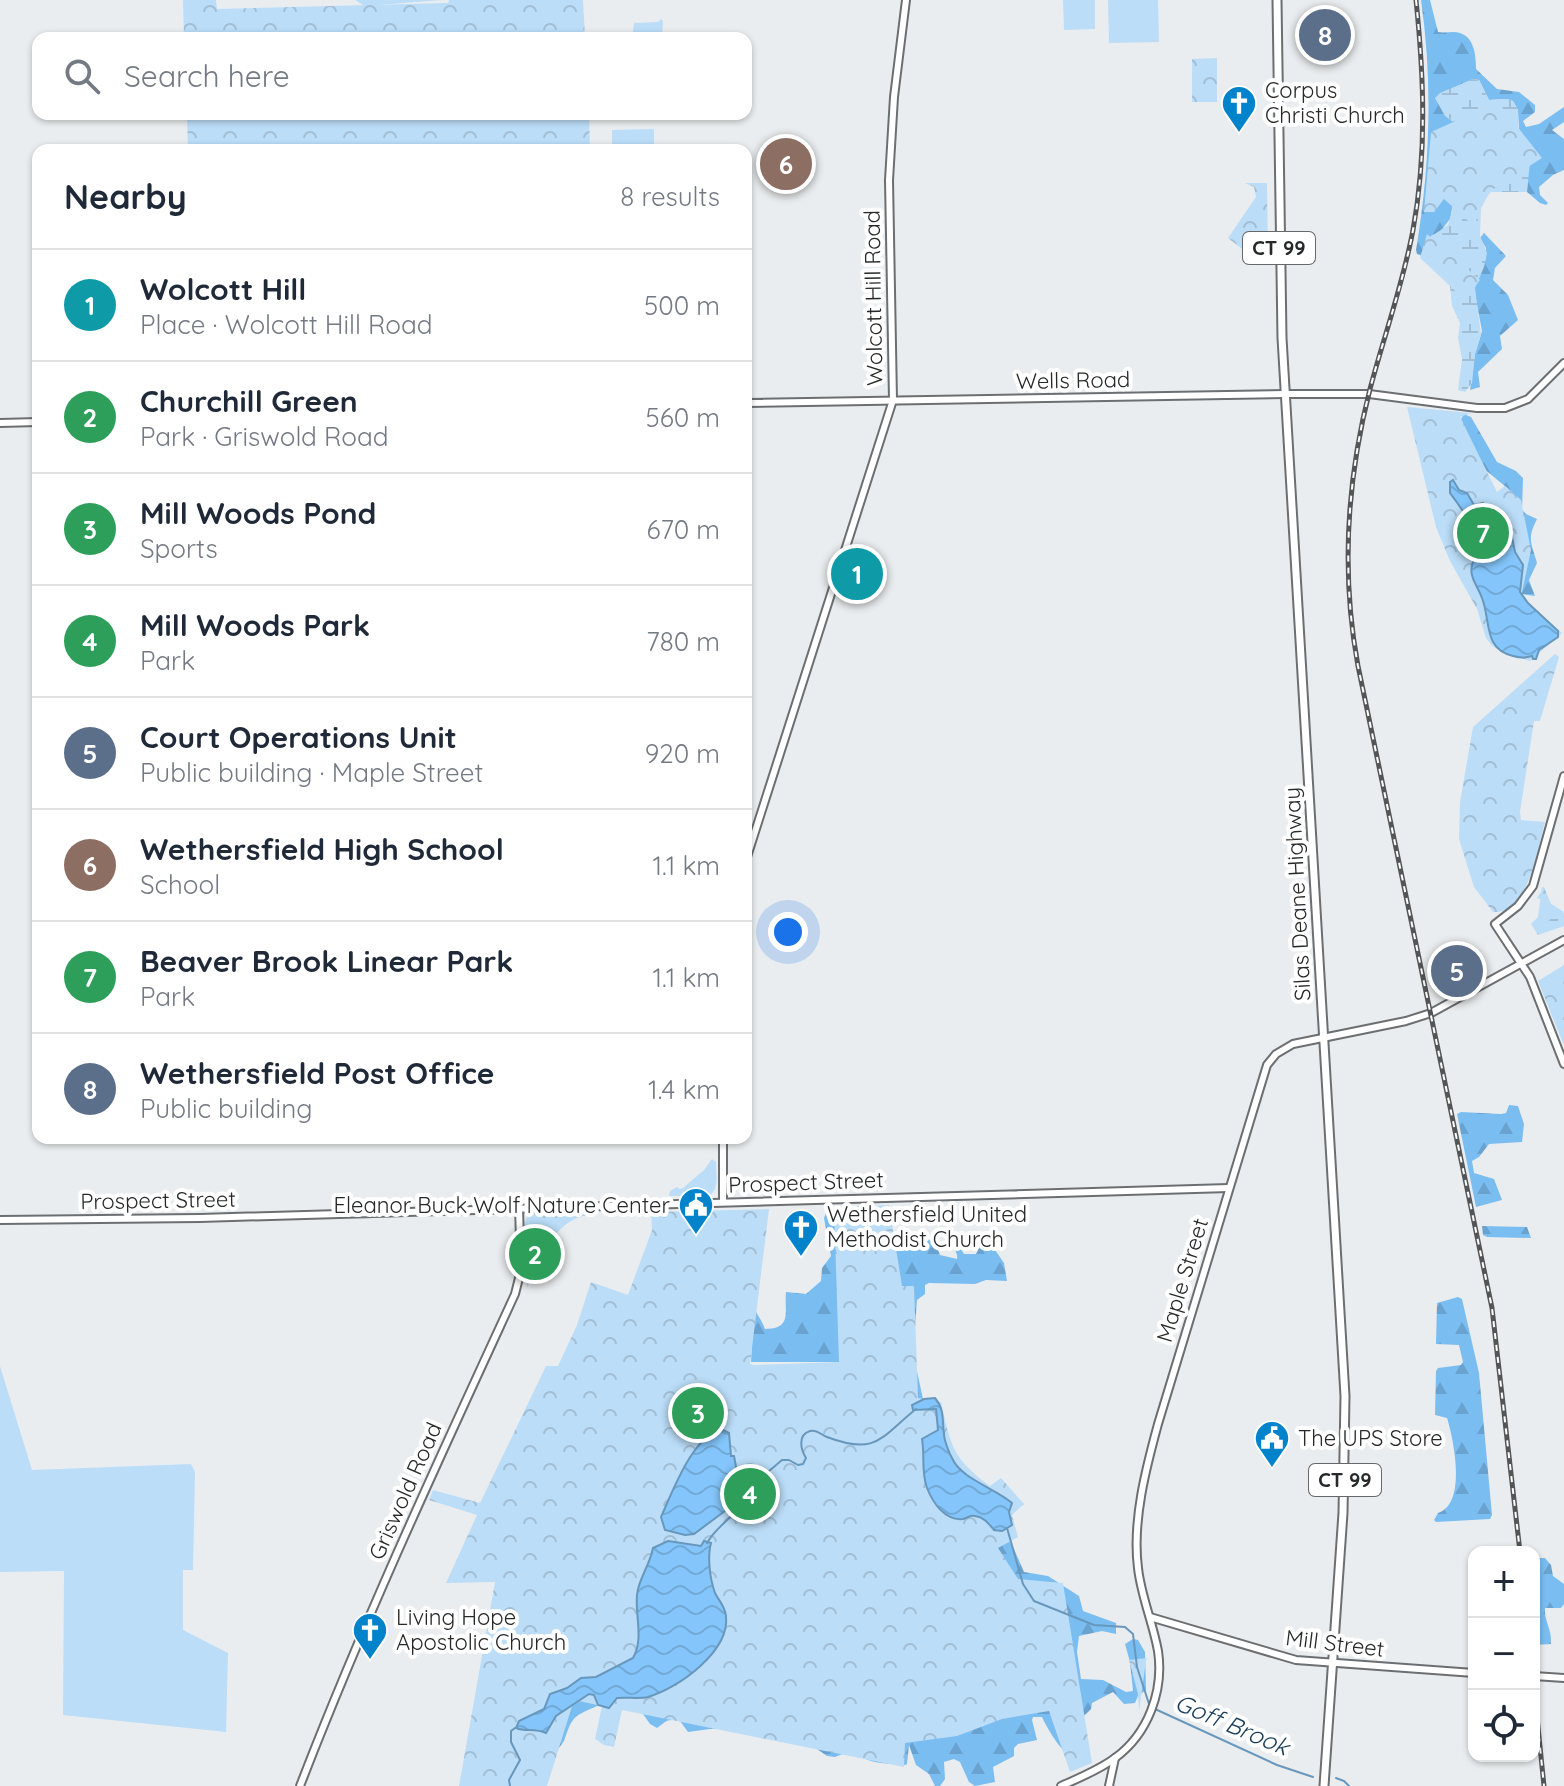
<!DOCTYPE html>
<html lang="en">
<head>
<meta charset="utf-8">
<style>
  body { margin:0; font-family:Quicksand,sans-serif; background:#f2f2f3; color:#1f2937 }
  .controls { position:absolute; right:24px; bottom:24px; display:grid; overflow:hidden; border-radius:16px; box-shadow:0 2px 6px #0004 }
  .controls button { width:72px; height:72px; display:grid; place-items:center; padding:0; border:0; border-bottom:2px solid #e0e1e3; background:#fff; color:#1f2937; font:40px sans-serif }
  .you { position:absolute; left:788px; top:932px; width:28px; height:28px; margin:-20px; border:6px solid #fff; border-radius:50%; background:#1a73e8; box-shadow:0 0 0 12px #1a73e833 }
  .badge { display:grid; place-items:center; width:52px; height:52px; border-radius:50%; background:#ea580c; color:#fff; font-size:26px; font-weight:700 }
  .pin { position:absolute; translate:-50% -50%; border:4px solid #fff; box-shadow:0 2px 8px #0006 }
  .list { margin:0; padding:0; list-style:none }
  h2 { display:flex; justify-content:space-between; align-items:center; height:104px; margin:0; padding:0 32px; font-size:34px }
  h2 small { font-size:26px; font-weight:400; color:#747a83 }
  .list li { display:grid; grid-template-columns:52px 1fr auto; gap:24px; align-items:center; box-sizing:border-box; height:112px; padding:0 32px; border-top:2px solid #e0e1e3 }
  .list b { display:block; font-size:30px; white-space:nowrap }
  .list p { margin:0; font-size:26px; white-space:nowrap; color:#747a83 }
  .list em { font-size:26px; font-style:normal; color:#747a83 }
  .icon { flex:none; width:44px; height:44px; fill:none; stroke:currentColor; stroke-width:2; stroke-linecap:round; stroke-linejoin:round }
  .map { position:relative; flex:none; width:1564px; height:1786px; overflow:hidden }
  .search { position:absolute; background:#fff; box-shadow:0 2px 6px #0004; left:32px; top:32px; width:720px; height:88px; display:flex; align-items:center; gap:20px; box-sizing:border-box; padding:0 28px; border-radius:16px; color:#747a83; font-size:30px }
  .panel { position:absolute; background:#fff; box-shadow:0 2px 6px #0004; left:32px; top:144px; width:720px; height:1000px; border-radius:16px }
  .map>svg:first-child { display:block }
  .grass { fill:#bbddf8 }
  .forest { fill:url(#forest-firs) }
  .wetland { fill:url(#wetland-marsh) }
  .park { fill:url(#park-crowns) }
  .water { fill:url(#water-waves); stroke:#6897bc; stroke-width:2 }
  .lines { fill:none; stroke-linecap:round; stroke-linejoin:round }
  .stream { stroke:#6897bc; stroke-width:2 }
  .tertiary-casing { stroke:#6c6f71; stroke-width:10 }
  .secondary-casing { stroke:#6c6f71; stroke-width:10 }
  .primary-casing { stroke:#6c6f71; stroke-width:11 }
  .tertiary { stroke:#fff; stroke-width:6 }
  .secondary { stroke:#fff; stroke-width:6 }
  .primary { stroke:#fff; stroke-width:7 }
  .rail-casing { stroke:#535556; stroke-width:5 }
  .rail { stroke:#fff; stroke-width:2; stroke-dasharray:6; stroke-linecap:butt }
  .labels { text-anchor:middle; stroke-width:8; stroke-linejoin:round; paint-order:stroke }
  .shield { fill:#fff; stroke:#686869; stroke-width:2 }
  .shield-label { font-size:20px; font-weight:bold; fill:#272829 }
  .poi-label { font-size:22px; fill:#272829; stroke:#fff; text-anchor:start }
  .street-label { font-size:22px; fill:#272829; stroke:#fff }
  .water-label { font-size:24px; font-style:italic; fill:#193d58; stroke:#fff }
</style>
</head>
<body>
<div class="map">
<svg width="1564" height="1786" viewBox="0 0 1564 1786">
  <defs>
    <pattern id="forest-firs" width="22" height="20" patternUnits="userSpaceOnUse" patternTransform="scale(2)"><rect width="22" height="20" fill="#7abdf1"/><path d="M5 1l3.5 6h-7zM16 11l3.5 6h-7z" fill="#6aa2cf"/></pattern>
    <pattern id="wetland-marsh" width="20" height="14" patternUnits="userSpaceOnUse" patternTransform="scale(2)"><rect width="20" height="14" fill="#bbddf8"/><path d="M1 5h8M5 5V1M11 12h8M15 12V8" fill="none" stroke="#a1bed5"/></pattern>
    <pattern id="park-crowns" width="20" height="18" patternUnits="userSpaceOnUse" patternTransform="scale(2)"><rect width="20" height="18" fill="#bbddf8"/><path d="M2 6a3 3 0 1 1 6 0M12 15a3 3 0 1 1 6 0" fill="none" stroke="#a1bed5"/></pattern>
    <pattern id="water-waves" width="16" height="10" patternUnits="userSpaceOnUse" patternTransform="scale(2)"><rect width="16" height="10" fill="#84c6fb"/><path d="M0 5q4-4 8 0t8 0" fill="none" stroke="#72aad7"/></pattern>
  </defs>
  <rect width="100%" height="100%" fill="#eaedef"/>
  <g class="grass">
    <polygon points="355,0 442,0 365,6"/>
    <polygon points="1063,0 1095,0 1095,29 1064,30"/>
    <polygon points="1108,0 1158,0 1159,42 1109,43"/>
    <polygon points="661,19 663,21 662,38 632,38 634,23 658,22"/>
    <polygon points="654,129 654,150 612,150 612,130"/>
    <path d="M712,1159L716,1162C716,1174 720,1189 709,1196H669L670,1191L677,1187L680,1189L683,1188L704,1170Z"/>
    <polygon points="0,1366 32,1470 191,1464 195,1472 193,1570 183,1570 183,1630 228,1653 226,1732 63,1715 64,1571 0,1572"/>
  </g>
  <g class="forest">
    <path d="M1421,0H1430L1438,32C1443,33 1448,32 1453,32C1474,32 1476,54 1476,69L1497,89L1519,92L1535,105V112L1523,121L1526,127L1539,124L1564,107V122L1552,130L1564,139V170L1553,175L1539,187L1540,195L1548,203L1546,205L1540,203L1527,192L1528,143L1519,129L1518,110L1513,101L1504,99L1489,100L1479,80L1473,79L1435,98L1448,118L1467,132L1450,219L1440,232L1431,236L1422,256L1417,254L1416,250C1430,167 1433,84 1421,0Z"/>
    <polygon points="1484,233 1506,256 1495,268 1493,280 1508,295 1518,320 1500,336 1502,349 1478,372 1480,387 1470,390 1475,354 1482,331 1474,289 1486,258 1486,248 1480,238"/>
    <path d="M1464,414L1471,417L1497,462L1516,471L1523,478L1522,510L1526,514L1537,519C1527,539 1531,542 1537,563L1529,580L1535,596L1521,594L1512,492L1483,468L1461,419Z"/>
    <polygon points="1509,1105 1518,1106 1524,1124 1522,1142 1489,1144 1479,1157 1472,1161 1474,1173 1494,1179 1502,1200 1476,1207 1457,1114 1461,1112 1501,1114 1506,1113"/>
    <path d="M868,1206L893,1251H903L909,1244L920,1245L931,1239L935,1242L940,1255L957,1259C959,1248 944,1241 949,1229L964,1254H976L980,1246L991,1244L1004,1263L1007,1281L986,1280L975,1284L929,1283L925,1285V1294L917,1300L913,1353L923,1399L909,1407L936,1428L1014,1549L1024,1572L1048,1576L1079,1596L1083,1611L1116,1623V1634L1102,1631L1079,1636L1077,1652L1081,1679L1103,1680L1126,1692L1133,1691L1130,1662L1125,1644L1133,1639L1138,1640L1145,1652L1146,1690L1138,1696L1135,1703L1124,1704L1113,1692L1092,1703L1091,1709L1082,1718L1066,1752C1059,1748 1046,1726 1042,1717H1033L1032,1720L1037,1740L1018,1744L1014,1748V1756L993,1767L995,1782L975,1786L969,1782L960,1762L954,1759L944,1762L945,1779L940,1786H935L929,1774L916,1765L909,1745L907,1764L905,1765C894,1764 882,1764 871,1761C854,1756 854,1749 835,1757L827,1756L814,1747L717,1728L688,1732L680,1721C666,1718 666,1722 657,1728L650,1724L643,1714L846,1362H751L754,1306C757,1316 762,1320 765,1329C793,1329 784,1311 786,1292L806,1294L821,1281L822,1268L831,1256L824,1218L828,1209Z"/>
    <polygon points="1482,1226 1527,1227 1531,1238 1487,1237 1483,1235"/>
    <path d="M1458,1297L1462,1299L1479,1373L1492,1515L1490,1519L1436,1522L1434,1520L1438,1513C1467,1504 1454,1441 1447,1418L1435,1415L1436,1371L1438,1368L1461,1365L1463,1362L1459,1345L1436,1344L1437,1303Z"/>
    <path d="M1545,1558L1551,1565L1553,1576L1564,1584V1604L1561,1608H1545C1544,1622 1552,1628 1551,1644L1535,1645L1534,1558Z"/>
    <path d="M583,1699L598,1702L597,1706C573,1717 573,1715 564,1741C562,1745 558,1748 556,1752C554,1756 555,1760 553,1765L509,1786L563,1712Z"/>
  </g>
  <g class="wetland">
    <polygon points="1473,79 1479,80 1489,100 1508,99 1513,101 1518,110 1518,126 1530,162 1527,192 1490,192 1481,208 1480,236 1487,253 1484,267 1475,288 1481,335 1475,354 1472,383 1465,392 1458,390 1462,359 1458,338 1460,323 1452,306 1450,286 1429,238 1448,225 1452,212 1459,126 1445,116 1435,98 1440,93"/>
    <polygon points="1544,887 1551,904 1564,913 1564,926 1538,935 1531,924 1539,916 1542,900 1537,898"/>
  </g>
  <g class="park">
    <polygon points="183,0 216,0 217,9 448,3 449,0 583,0 585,38 184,38"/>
    <polygon points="1217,58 1217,102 1192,102 1192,59"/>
    <polygon points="1498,102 1542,158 1495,188 1480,203 1475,227 1444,199 1434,212 1424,212 1431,132"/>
    <polygon points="187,114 589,114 590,150 188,150"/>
    <polygon points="1245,183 1267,183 1268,259 1246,259 1246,252 1228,238 1256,197 1254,187"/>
    <polygon points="1427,234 1480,280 1464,299 1420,258"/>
    <polygon points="1407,407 1471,413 1460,417 1497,492 1505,486 1521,500 1531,550 1521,597 1562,633 1530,661 1505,653 1492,646 1486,638 1477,609 1450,561 1436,527"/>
    <path d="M1555,654L1559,657L1540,721H1534L1520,812L1521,820L1545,822C1538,847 1529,915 1493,912L1474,887L1459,839L1460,802L1473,727Z"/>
    <polygon points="1542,887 1545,888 1545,900 1564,912 1555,915 1536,932"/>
    <polygon points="1564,965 1564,1043 1563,1043 1538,981"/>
    <path d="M889,1205L902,1286H914L918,1398L941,1402C951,1446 952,1458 990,1486L1001,1478L1024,1504L1012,1515L1018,1537L998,1548L1018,1579L1063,1583L1092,1763L1070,1772L1049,1711L1002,1719L957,1736L905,1743L904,1767L622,1710L614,1747L604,1745L595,1739L602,1706L574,1700L547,1786H459L495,1582L446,1583L477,1515L429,1500L433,1490L480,1503L546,1366H558L577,1325L591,1282L628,1295L652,1230L651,1212L769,1209L750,1364L754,1365L839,1362L834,1207Z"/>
    <path d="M531,1214H595C553,1217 543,1256 527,1288L525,1223L527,1216Z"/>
    <polygon points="1147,1658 1146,1660 1139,1712 1138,1694 1129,1660"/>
  </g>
  <g class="water">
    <path d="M1453,480L1459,490L1467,493L1474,505L1483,503L1485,529L1491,531L1497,524L1510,527L1515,552L1523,565L1520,592L1528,603L1558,631V637L1539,650L1536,659H1533L1532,656C1524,658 1521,658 1513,656C1483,649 1491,621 1482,598C1476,582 1466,575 1475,557C1473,550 1474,546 1474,538C1473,523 1459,505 1450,493V482Z"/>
    <path d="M935,1398C945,1410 942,1421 944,1434C944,1440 949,1453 952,1458C961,1479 995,1488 1012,1503L1009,1512L1012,1525L1002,1531L994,1530C989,1524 984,1517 975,1516C968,1515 969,1518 963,1519C945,1521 933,1503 927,1488C921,1472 925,1456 922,1439L938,1430L936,1409L913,1410L912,1405L924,1399Z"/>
    <path d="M723,1430L729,1433L731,1456H734L738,1477L733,1505L694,1534L685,1535L665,1530L661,1517C672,1493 694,1432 723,1430Z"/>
    <path d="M668,1541L701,1546L704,1541L711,1543C707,1557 710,1579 715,1593C719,1601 725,1606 726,1616C730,1651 679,1688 648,1697C639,1699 627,1697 617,1698L609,1708L598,1705L594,1695L589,1694L556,1716L546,1733C535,1728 525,1732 516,1728L519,1721L544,1709L550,1694L567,1688L581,1678L596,1677L633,1658C644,1639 635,1616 637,1595C638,1580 650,1565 653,1548Z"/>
  </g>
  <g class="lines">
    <g class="stream">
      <path d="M762,1477L782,1460H789L798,1465L803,1464L806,1458C801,1450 797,1435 810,1431C817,1429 821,1435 827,1437C877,1456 881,1437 916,1409"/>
      <polyline points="1007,1528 1023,1584 1034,1601 1094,1625 1125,1627 1133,1634 1137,1667 1150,1707"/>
      <path d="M707,1543C717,1525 735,1518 743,1499"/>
      <polyline points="1155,1709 1277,1765 1313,1777"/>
      <polyline points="1336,1778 1344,1781 1349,1786"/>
      <polyline points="510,1786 509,1780 520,1760 511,1742 511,1731 515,1728"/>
    </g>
    <g class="tertiary-casing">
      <g id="tertiary">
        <polyline points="1285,394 1369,394 1477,408 1505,408 1528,399 1564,363"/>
        <polyline points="1564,776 1533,886 1518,906 1495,924 1530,977 1564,1064"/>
        <polyline points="746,860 893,400 889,180 894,97 906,0"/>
        <polyline points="723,1138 723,1202"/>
        <polyline points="1150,1617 1296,1660 1474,1673"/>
        <polyline points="1534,1676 1564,1678"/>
        <path d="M300,1786C365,1618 440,1457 515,1294L521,1270L519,1208"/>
        <polyline points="1109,1786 1115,1758"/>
      </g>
    </g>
    <g class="secondary-casing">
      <g id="secondary">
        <polyline points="746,403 1285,394"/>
        <polyline points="0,423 38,422"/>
        <polyline points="0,1220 200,1218 1229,1188"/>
        <path d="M1061,1786C1079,1778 1099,1770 1115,1758C1148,1734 1164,1691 1158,1651C1153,1623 1141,1596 1138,1568C1132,1521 1146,1468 1158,1424L1267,1065L1276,1054L1293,1044L1406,1021L1431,1013L1564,940"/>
      </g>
    </g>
    <g class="primary-casing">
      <polyline id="primary" points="1277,0 1282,338 1345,1396 1343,1513 1324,1786"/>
    </g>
    <use href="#tertiary" class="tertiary"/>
    <use href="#secondary" class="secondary"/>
    <use href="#primary" class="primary"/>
    <g class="rail-casing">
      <g id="rail">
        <path d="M1416,0C1424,78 1427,153 1413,230C1403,284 1384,336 1370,389C1347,479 1341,574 1358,666L1492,1308L1520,1552"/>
        <polyline points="1534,1688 1544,1786"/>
      </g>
    </g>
    <use href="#rail" class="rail"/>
  </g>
  <defs>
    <g id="church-pin" transform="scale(1.8)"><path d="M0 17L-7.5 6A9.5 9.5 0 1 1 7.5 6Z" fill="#0083ca" stroke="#fff"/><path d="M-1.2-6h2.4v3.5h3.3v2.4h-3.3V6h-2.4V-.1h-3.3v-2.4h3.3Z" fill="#fff"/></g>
    <g id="civic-pin" transform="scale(1.8)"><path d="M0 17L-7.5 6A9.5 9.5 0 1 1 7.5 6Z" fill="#0083ca" stroke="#fff"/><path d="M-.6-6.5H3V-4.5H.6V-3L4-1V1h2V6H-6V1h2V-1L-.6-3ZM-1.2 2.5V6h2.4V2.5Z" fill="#fff"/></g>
  </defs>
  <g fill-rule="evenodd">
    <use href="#church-pin" x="1239" y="103"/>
    <use href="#civic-pin" x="696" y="1205"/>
    <use href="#church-pin" x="801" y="1227"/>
    <use href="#civic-pin" x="1272" y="1438"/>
    <use href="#church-pin" x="370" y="1630"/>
  </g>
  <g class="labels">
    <g class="shield">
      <rect x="1243" y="232" width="72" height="32" rx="6"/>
      <rect x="1309" y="1464" width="72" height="32" rx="6"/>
    </g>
    <g class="shield-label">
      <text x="1279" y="255">CT 99</text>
      <text x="1345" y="1487">CT 99</text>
    </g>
    <g class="poi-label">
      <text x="1265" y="98">Corpus<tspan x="1265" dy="25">Christi Church</tspan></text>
      <text x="670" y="1213" text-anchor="end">Eleanor Buck Wolf Nature Center</text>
      <text x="827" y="1222">Wethersfield United<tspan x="827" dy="25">Methodist Church</tspan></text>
      <text x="1298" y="1446">The UPS Store</text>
      <text x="396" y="1625">Living Hope<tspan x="396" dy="25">Apostolic Church</tspan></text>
    </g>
    <g class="street-label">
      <text transform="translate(873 298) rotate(-91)" y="8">Wolcott Hill Road</text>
      <text transform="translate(1073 380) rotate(-1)" y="8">Wells Road</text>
      <text transform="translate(1297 894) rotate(-93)" y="8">Silas Deane Highway</text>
      <text transform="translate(806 1182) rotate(-2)" y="8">Prospect Street</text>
      <text transform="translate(158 1200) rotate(-1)" y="8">Prospect Street</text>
      <text transform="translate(1182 1280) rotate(-73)" y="8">Maple Street</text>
      <text transform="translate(405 1491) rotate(-66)" y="8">Griswold Road</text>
      <text transform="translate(1335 1643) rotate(7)" y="8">Mill Street</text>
    </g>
    <g class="water-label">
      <text transform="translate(1232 1725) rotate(23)" y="8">Goff Brook</text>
    </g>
  </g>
</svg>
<div class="controls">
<button>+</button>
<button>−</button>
<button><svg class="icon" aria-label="locate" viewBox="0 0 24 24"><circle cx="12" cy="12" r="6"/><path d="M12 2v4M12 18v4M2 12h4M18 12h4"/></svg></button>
</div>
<div class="you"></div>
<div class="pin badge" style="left:857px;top:574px;background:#0f9aa8">1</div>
<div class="pin badge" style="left:535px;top:1254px;background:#2e9e5b">2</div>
<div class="pin badge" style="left:698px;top:1413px;background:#2e9e5b">3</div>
<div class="pin badge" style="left:750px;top:1494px;background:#2e9e5b">4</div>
<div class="pin badge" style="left:1457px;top:971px;background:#5c6f8a">5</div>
<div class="pin badge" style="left:786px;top:164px;background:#8d6e63">6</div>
<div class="pin badge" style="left:1483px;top:533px;background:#2e9e5b">7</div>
<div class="pin badge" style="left:1325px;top:35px;background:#5c6f8a">8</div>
<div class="search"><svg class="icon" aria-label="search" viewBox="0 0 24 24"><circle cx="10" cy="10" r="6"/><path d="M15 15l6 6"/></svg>Search here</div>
<section class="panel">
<h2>Nearby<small>8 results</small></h2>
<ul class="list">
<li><span class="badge" style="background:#0f9aa8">1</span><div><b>Wolcott Hill</b><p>Place · Wolcott Hill Road</p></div><em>500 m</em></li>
<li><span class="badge" style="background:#2e9e5b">2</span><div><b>Churchill Green</b><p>Park · Griswold Road</p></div><em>560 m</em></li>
<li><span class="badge" style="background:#2e9e5b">3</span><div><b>Mill Woods Pond</b><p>Sports</p></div><em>670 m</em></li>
<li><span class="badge" style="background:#2e9e5b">4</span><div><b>Mill Woods Park</b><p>Park</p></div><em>780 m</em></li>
<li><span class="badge" style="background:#5c6f8a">5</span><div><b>Court Operations Unit</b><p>Public building · Maple Street</p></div><em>920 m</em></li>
<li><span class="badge" style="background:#8d6e63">6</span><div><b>Wethersfield High School</b><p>School</p></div><em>1.1 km</em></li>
<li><span class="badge" style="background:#2e9e5b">7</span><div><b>Beaver Brook Linear Park</b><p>Park</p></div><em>1.1 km</em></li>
<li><span class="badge" style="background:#5c6f8a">8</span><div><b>Wethersfield Post Office</b><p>Public building</p></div><em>1.4 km</em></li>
</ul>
</section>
</div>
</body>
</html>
